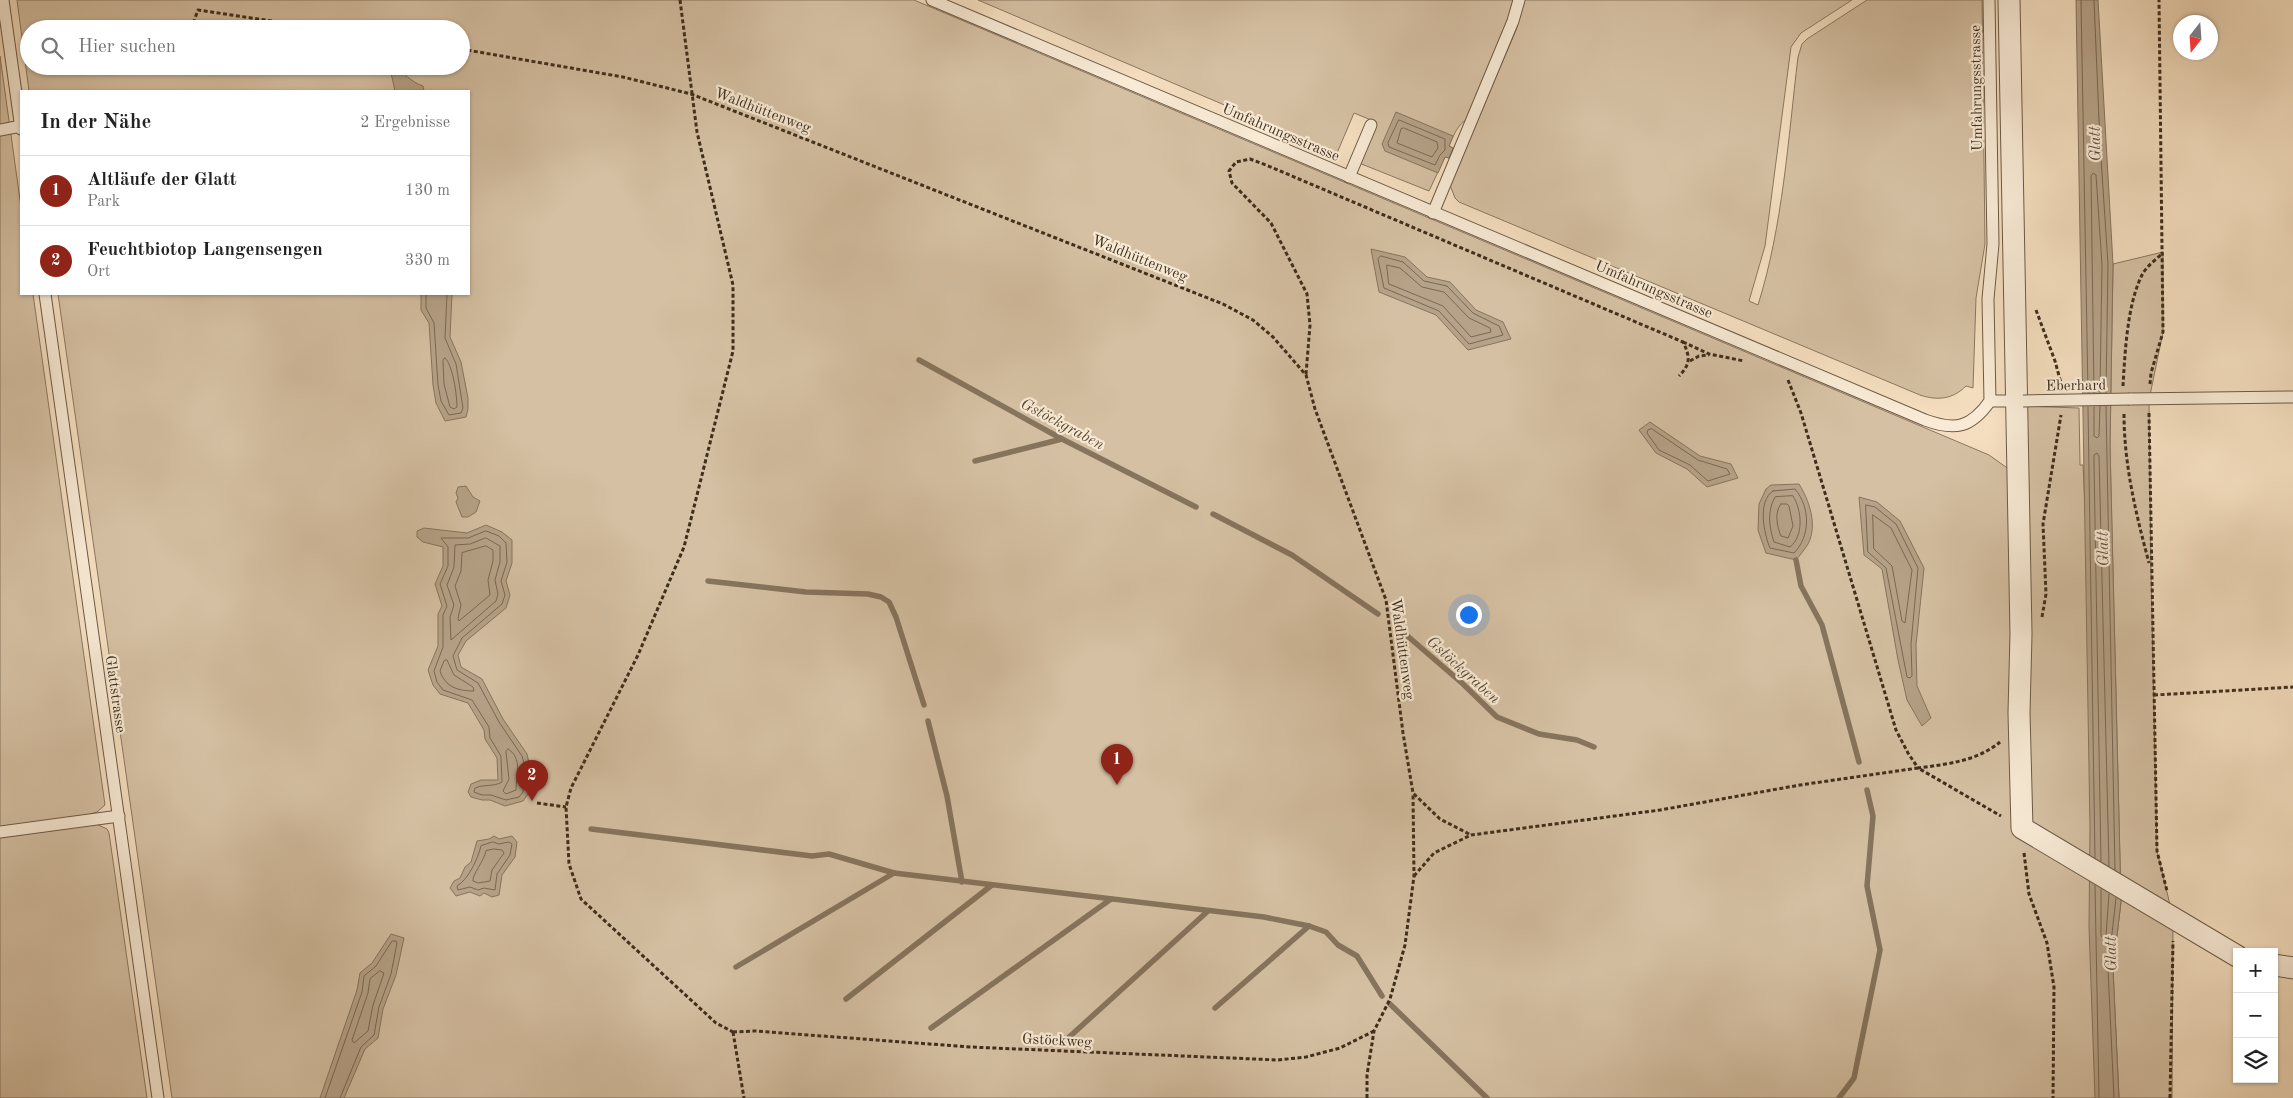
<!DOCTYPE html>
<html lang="de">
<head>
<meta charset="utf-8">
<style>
  body { margin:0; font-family:"Old Standard TT",serif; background:#f6f6f6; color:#222 }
  .controls { position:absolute; right:15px; bottom:15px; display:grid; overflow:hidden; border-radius:0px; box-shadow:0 1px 4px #0004 }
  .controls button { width:45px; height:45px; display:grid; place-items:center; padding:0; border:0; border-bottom:1px solid #e0e0e0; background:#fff; color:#222; font:25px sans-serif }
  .compass { position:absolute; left:2173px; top:15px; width:45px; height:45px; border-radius:50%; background:#fff; box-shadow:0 1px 4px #0004; rotate:197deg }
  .you { position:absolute; left:1468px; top:614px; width:18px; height:18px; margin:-12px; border:4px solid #fff; border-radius:50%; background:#1a73e8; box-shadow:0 0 0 8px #1a73e833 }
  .badge { display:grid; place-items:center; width:32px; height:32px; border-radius:50%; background:#8f2418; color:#fff; font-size:16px; font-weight:700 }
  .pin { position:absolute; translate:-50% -41px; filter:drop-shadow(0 1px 2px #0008) }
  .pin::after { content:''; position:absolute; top:26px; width:18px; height:15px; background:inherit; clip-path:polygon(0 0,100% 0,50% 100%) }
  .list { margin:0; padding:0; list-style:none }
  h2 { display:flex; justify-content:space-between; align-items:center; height:65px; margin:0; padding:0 20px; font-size:21px }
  h2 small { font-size:16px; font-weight:400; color:#767676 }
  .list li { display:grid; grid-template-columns:32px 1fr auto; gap:15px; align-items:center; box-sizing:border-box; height:70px; padding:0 20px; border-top:1px solid #e0e0e0 }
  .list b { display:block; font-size:19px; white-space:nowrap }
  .list p { margin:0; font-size:16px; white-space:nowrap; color:#767676 }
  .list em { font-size:16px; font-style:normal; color:#767676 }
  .icon { flex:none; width:28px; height:28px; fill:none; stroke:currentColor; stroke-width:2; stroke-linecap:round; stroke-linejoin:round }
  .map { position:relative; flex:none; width:2293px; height:1098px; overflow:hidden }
  .search { position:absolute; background:#fff; box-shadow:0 1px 4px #0004; left:20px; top:20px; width:450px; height:55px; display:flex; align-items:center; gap:12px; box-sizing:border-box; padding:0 18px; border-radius:28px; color:#767676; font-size:19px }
  .panel { position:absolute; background:#fff; box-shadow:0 1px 4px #0004; left:20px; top:90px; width:450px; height:205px; border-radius:0px }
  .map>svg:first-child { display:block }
  .green { fill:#d5c0a3; stroke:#8a7760; fill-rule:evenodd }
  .water { fill:#b6a288; stroke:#86745d }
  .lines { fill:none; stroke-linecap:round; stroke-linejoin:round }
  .shore { stroke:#7a6852; stroke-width:1 }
  .stream { stroke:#86745d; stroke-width:5.5 }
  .service-casing { stroke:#6c5a45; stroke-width:13 }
  .minor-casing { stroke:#6c5a45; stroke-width:23 }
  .path { stroke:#3f2e1c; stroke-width:3; stroke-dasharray:4 2.5; stroke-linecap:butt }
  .service { stroke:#f8ead5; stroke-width:11 }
  .minor { stroke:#f8ead5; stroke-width:21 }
  .service-bridge-casing { stroke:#6c5a45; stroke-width:13; stroke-linecap:butt }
  .service-bridge { stroke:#f8ead5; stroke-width:11 }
  .labels { text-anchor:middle; stroke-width:4.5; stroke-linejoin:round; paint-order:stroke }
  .street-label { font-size:15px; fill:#3f2e1c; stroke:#f8ead5 }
  .water-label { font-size:16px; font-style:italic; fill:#5d4b37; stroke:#f8ead5 }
</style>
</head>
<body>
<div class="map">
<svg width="2293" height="1098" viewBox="0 0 2293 1098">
  <rect width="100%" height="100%" fill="#f4debf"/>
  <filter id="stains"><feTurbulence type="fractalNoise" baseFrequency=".004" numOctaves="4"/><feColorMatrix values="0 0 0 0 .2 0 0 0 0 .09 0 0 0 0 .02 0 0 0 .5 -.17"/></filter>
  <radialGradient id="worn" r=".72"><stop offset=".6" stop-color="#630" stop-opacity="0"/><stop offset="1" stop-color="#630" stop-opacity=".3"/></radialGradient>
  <g class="green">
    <path d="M17,0H914L1989,455L2013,472L2020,406L2079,408L2080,465H2083L2113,1098H172L58,294H469V91H29ZM29,29H461V66H29Z"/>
    <path d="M978,0H1515V4L1469,117C1457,126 1454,134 1449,146L1453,148L1449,158L1445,157L1429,191L1359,163L1376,122L1354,113L1337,153Z"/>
    <path d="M1524,0H1852L1801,33L1791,47L1765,246L1749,301L1758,305C1783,225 1788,140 1798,57L1802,44L1807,39L1867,0H1982L1985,244L1976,298L1973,388L1966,386C1953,399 1938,401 1920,395L1459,202L1455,198L1450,185L1516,30Z"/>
    <polygon points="0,56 21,207 21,294 33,294 105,805 97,812 84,816 0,827"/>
    <polygon points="2163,252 2163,332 2149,400 2151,569 2157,851 2173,917 2172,1098 2119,1098 2113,969 2121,902 2110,446 2113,264"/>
    <polygon points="96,824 107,829 109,833 147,1098 0,1098 0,836"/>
  </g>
  <g class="water">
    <polygon points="2076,0 2098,0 2113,264 2110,446 2121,902 2113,969 2119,1098 2095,1098 2089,926 2090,828"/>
    <path d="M393,67C405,72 410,82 423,86L424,91H395L391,73Z"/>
    <polygon points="1396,112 1453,136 1449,146 1453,148 1449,158 1445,157 1438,173 1385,151 1382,144"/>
    <polygon points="1371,249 1405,257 1427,277 1450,282 1476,310 1503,322 1511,339 1468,350 1436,315 1379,292"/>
    <polygon points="421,294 452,294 450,337 461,362 468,398 468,409 466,417 445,421 436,403 433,385 429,323 421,310"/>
    <polygon points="1650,422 1700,456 1731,464 1738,478 1707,487 1687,469 1656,453 1639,430"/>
    <path d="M1799,484C1809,500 1818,525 1808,544C1805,549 1800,555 1796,560L1766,553L1758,530L1759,504L1766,489L1771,485Z"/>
    <polygon points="466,486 473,497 480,501 476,512 468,517 462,517 456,502 458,498 456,493 458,487"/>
    <polygon points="1859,497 1877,502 1900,521 1924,568 1916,645 1917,686 1931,718 1922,726 1907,700 1898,660 1882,569 1864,555"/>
    <polygon points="486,525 502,532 512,540 512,563 506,581 510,595 506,608 466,641 458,655 461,667 482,679 503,719 527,754 530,767 527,782 528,794 523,801 505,806 490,800 482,800 471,797 468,792 471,784 481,780 498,780 497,758 485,739 484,730 468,703 440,694 433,685 428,670 438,646 438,614 442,606 435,584 443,566 443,547 423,542 417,537 417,531 424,528 467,533"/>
    <polygon points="494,836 499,839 512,836 517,842 515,857 502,875 499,895 492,897 484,893 480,896 470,892 456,896 450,888 454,881 460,878 465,867 471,862 477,841 489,839"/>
    <polygon points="391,934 404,938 396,975 383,1009 378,1038 365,1049 344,1098 320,1098 357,990 360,973 372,963"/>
  </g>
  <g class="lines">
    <g class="shore">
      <polyline points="2081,0 2088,393"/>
      <polyline points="2094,0 2100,143 2108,264 2106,393"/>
      <polygon points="1399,120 1445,139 1445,150 1440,155 1435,165 1389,147 1388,143"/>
      <polygon points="1404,128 1437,142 1438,148 1432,157 1397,143 1401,129"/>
      <polygon points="1381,256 1403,262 1424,281 1447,286 1473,313 1499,326 1503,335 1469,344 1439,311 1384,288 1378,259"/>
      <polygon points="1387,265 1400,268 1422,287 1444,292 1469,318 1490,328 1491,332 1471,337 1443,306 1389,284"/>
      <polyline points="426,294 426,308 434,323 438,385 441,401 449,415 461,413 463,408 456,364 445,338 447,294"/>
      <path d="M445,358C453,365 457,396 457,407L454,409L450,407L444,384L443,361Z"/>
      <polyline points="2094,393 2091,176 2093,173 2096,175 2102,265 2100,393"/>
      <polyline points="2106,406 2115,870"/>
      <polyline points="2088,407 2095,858"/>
      <polyline points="2094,407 2094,436 2097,438 2099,436 2100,406"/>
      <polygon points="1652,429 1698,460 1727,469 1730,474 1708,481 1690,465 1659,450 1647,433 1648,430"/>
      <path d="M1773,491L1795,489C1811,508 1810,537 1794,553L1770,548C1764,534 1757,501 1773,491Z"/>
      <path d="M1793,496C1802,510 1804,536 1790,547L1774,542C1769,527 1767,511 1775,497Z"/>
      <path d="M1781,504H1787L1789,506L1793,526L1788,538L1781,536C1777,527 1774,512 1781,504Z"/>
      <polygon points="1866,505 1875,507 1896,524 1918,568 1911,644 1912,676 1910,678 1907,677 1886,568 1868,552"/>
      <polygon points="1873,515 1891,528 1912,570 1905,623 1902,621 1892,566 1874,549"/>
      <path d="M486,531L499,536L506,543L507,562L501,581L505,595L502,604L462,638L453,656L457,670L478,683L499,722L522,756L525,767L523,792L519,797L506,800L491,795H482L474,792L475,788C484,784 494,787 502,782L501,756L490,738L489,727L472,700L443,690L437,682L434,671L443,647V615L447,606L440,584L448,566V547L441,538H468Z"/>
      <polygon points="486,538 500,546 500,562 495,580 498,594 496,601 451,640 450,617 454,605 447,585 454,567 455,545 470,544"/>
      <polygon points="486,546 493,550 493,561 488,580 490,595 459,621 458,618 461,605 455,586 461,571 462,553"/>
      <path d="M447,660L454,675L473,687L474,691C458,691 445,687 440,671L444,661Z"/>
      <path d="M508,749C523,758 516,776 516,790L506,794L503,791L509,779L506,752Z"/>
      <path d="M493,842L499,844L509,842L512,844L510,855L497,874L495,890L484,888L478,890L470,887L458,890L457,886C469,879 478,858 481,846Z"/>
      <path d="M494,849L502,850L504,853L492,870L490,881L478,883L473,881C472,875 484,861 486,851Z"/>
      <polyline points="2101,861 2094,465 2094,455 2097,453 2099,456 2109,866"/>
      <polyline points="2095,885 2099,1098"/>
      <polyline points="2101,889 2101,936 2103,938 2106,936 2109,894"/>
      <polygon points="380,971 384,973 373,1005 368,1031 354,1043 352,1040 368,993 370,979"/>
      <polyline points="325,1098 362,992 364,976 376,966 392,941 396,941 397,943 391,974 379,1007 374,1035 361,1047 340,1098"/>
      <polyline points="2114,1098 2108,969 2116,898"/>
    </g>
    <g class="stream">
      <polyline points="919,360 1062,439 1196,507"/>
      <polyline points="975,461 1062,439"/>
      <polyline points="1213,514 1292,555 1378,614"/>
      <polyline points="1796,560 1801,586 1822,625 1859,762"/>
      <polyline points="708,581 806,592 868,594 881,597 889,602 896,617 924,705"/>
      <polyline points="1404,633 1463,684 1497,717 1539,734 1577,740 1594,747"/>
      <polyline points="928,721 947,796 962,882"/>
      <polyline points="591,829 812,856 829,854 894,873 1264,917 1309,926 1326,932 1338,945 1357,956 1382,996"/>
      <polyline points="736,967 894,873"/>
      <polyline points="846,999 992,885"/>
      <polyline points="1390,1004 1487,1098"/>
      <polyline points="1215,1008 1309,926"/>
      <polyline points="931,1028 1111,899"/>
      <polyline points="1067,1039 1208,911"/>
      <polyline points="1839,1098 1854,1078 1880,950 1867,886 1873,816 1867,790"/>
    </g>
    <g class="service-casing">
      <g id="service">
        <polyline points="3,0 21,129"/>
        <path d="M932,0L1925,420C1955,431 1971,428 1990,401L1988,299L1993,244L1989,0"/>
        <polyline points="0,130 21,126"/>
        <polyline points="1349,177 1371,125"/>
        <polyline points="1433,213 1513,21 1519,0"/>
        <polyline points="45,294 158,1098"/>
        <polyline points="2130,399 2293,397"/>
        <polyline points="1990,401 2022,401"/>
        <polyline points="0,832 119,816"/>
      </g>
    </g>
    <g class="minor-casing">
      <g id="minor">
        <polyline points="2009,0 2021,634 2019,713 2022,828 2237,956"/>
        <polyline points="2274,965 2293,968"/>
      </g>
    </g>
    <g class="path">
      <polyline points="680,0 697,132 733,285 733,351 684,547 638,655 571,788 566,807 569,864 581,899 716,1023 733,1032"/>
      <polyline points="191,29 198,10 325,29"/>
      <polyline points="461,49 623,77 691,94 1223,304 1253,320 1273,337 1306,375 1315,409 1386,600 1403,733 1413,793 1440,819 1471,835"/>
      <polyline points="2036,310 2055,361 2062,387"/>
      <polyline points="1683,342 1709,354 1744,361"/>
      <polyline points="1690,361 1699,356 1709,355"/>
      <path d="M1306,374L1310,325L1307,294L1271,223L1232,183L1229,171L1236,162L1250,159L1266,165L1683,342C1690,356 1691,364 1679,376"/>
      <path d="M1788,380L1801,413L1896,730L1908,753L1918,768C1948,764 1977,761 2000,742"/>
      <polyline points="2150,384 2151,373 2163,332 2159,0"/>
      <path d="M2123,386C2125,353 2127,305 2142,275C2146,267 2156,259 2163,253"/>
      <polyline points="2149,413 2157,851 2167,891"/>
      <path d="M2124,414C2124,465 2136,514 2149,563"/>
      <polyline points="2042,617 2046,594 2043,524 2061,415"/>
      <polyline points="2154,695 2293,687"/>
      <polyline points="537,803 566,807"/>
      <polyline points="2024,853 2029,894 2047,943 2054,987 2053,1098"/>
      <polyline points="1414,876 1434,853 1471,835 1660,810 1800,785 1918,768 2001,816"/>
      <polyline points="733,1032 755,1031 970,1047 1278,1060 1306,1057 1340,1048 1374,1031"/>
      <polyline points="733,1032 744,1098"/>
      <polyline points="1367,1098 1367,1075 1374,1031 1390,999 1405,945 1414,876 1413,794"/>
      <polyline points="2170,1098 2173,941"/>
    </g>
    <use href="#service" class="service"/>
    <use href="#minor" class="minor"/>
    <g class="service-bridge-casing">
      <polyline id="service-bridge" points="2023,401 2130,399"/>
    </g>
    <use href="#service-bridge" class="service-bridge"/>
  </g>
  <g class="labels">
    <g class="street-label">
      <text transform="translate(1976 88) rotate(-91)" y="5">Umfahrungsstrasse</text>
      <text transform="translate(763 110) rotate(21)" y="5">Waldhüttenweg</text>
      <text transform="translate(1281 132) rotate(23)" y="5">Umfahrungsstrasse</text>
      <text transform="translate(1140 258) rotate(22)" y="5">Waldhüttenweg</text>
      <text transform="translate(1654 289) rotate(23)" y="5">Umfahrungsstrasse</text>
      <text transform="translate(2076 385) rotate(-1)" y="5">Eberhard</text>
      <text transform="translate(1403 649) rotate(82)" y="5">Waldhüttenweg</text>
      <text transform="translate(116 694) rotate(82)" y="5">Glattstrasse</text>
      <text transform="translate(1057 1040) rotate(3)" y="5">Gstöckweg</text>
    </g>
    <g class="water-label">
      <text transform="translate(2094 144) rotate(-91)" y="6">Glatt</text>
      <text transform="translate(1063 423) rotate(28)" y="6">Gstöckgraben</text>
      <text transform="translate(2102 549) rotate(-91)" y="6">Glatt</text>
      <text transform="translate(1464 669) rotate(42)" y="6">Gstöckgraben</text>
      <text transform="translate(2110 954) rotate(-91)" y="6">Glatt</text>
    </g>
  </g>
  <rect width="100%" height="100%" filter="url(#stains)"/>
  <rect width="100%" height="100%" fill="url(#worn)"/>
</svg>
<div class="controls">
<button>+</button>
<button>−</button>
<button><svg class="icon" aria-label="layers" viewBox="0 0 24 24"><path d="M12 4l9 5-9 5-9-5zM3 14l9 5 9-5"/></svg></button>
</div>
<svg class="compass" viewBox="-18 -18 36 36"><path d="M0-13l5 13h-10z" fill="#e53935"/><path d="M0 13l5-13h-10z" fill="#767676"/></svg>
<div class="you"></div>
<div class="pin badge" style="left:1117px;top:785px">1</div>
<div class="pin badge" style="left:532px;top:801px">2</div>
<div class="search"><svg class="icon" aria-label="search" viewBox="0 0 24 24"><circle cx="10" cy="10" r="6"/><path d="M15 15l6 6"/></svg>Hier suchen</div>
<section class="panel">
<h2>In der Nähe<small>2 Ergebnisse</small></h2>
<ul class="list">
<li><span class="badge">1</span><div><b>Altläufe der Glatt</b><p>Park</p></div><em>130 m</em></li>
<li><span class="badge">2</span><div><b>Feuchtbiotop Langensengen</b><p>Ort</p></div><em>330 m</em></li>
</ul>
</section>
</div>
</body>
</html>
